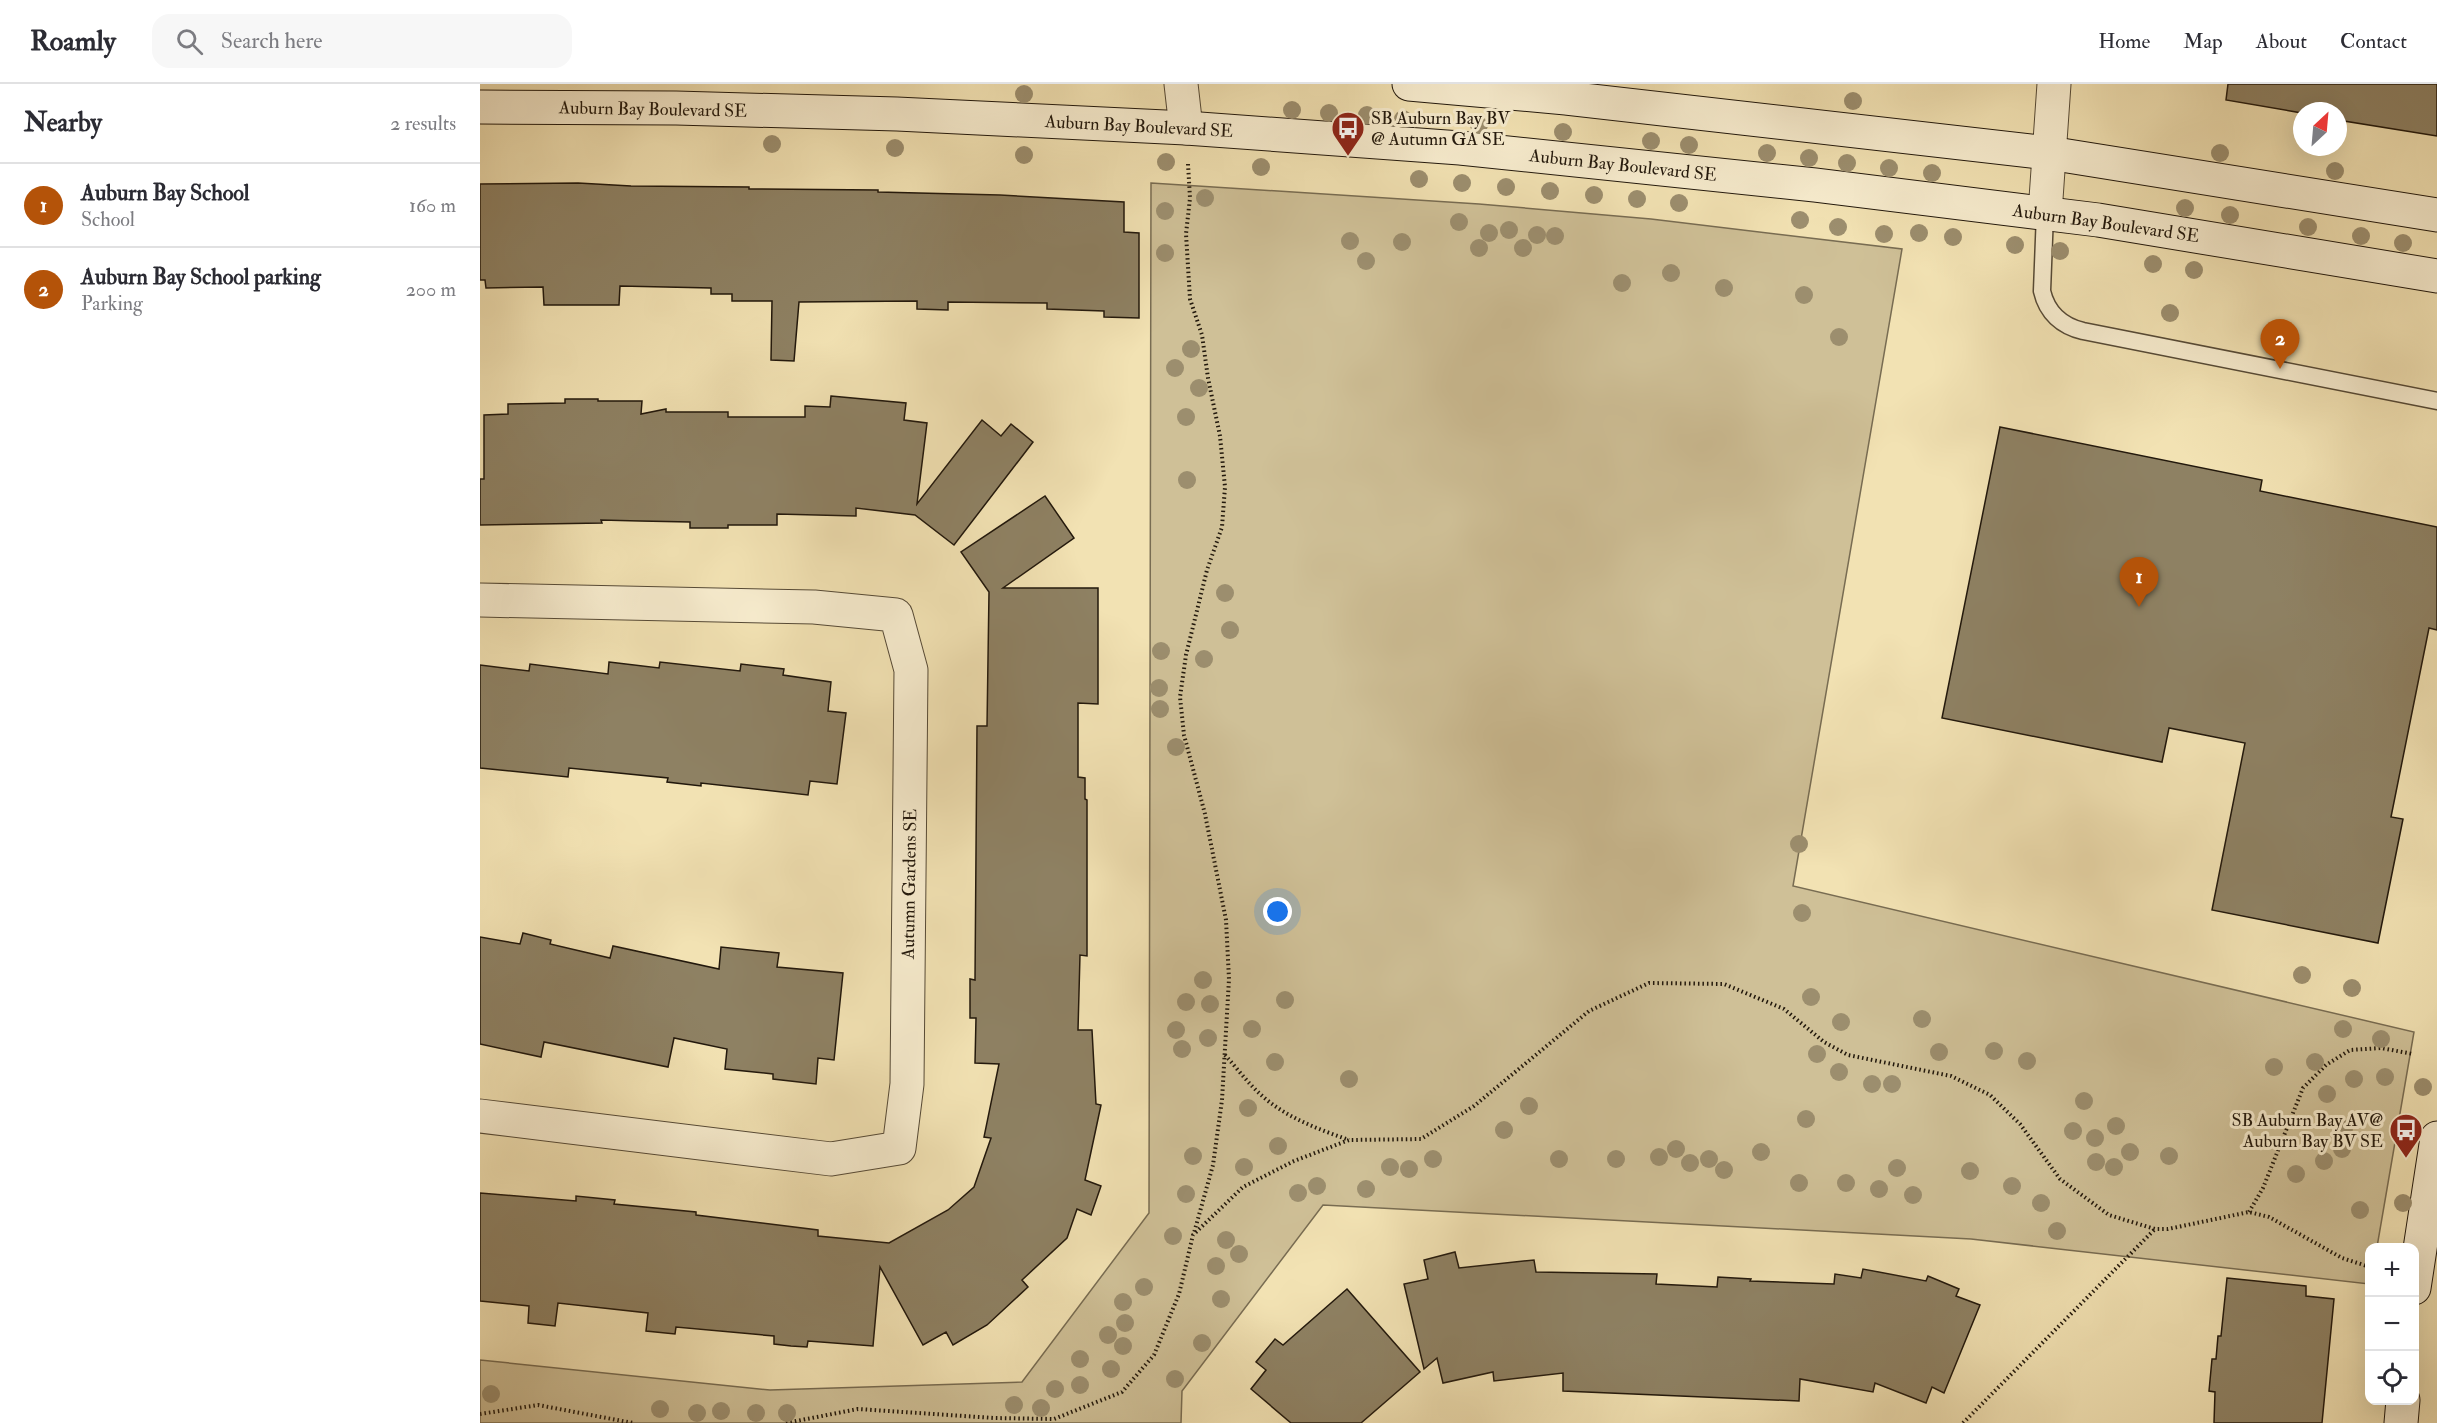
<!DOCTYPE html>
<html lang="en">
<head>
<meta charset="utf-8">
<style>
  body { margin:0; font-family:"IM FELL Double Pica",serif; background:#f7f7f7; color:#2b2b33 }
  .controls { position:absolute; right:18px; bottom:18px; display:grid; overflow:hidden; border-radius:12px; box-shadow:0 6px 24px #0002 }
  .controls button { width:54px; height:54px; display:grid; place-items:center; padding:0; border:0; border-bottom:2px solid #e1e1e2; background:#fff; color:#2b2b33; font:30px sans-serif }
  .compass { position:absolute; left:1813px; top:18px; width:54px; height:54px; border-radius:50%; background:#fff; box-shadow:0 6px 24px #0002; rotate:26deg }
  .you { position:absolute; left:798px; top:828px; width:21px; height:21px; margin:-15px; border:4px solid #fff; border-radius:50%; background:#1a73e8; box-shadow:0 0 0 9px #1a73e833 }
  .badge { display:grid; place-items:center; width:39px; height:39px; border-radius:50%; background:#b45309; color:#fff; font-size:20px; font-weight:700 }
  .pin { position:absolute; translate:-50% -50px; filter:drop-shadow(0 2px 3px #0008) }
  .pin::after { content:''; position:absolute; top:32px; width:21px; height:18px; background:inherit; clip-path:polygon(0 0,100% 0,50% 100%) }
  .list { margin:0; padding:0; list-style:none }
  h2 { display:flex; justify-content:space-between; align-items:center; height:78px; margin:0; padding:0 24px; font-size:26px }
  h2 small { font-size:20px; font-weight:400; color:#7c7c81 }
  .list li { display:grid; grid-template-columns:39px 1fr auto; gap:18px; align-items:center; box-sizing:border-box; height:84px; padding:0 24px; border-top:2px solid #e1e1e2 }
  .list b { display:block; font-size:22px; white-space:nowrap }
  .list p { margin:0; font-size:20px; white-space:nowrap; color:#7c7c81 }
  .list em { font-size:20px; font-style:normal; color:#7c7c81 }
  .icon { flex:none; width:33px; height:33px; fill:none; stroke:currentColor; stroke-width:2; stroke-linecap:round; stroke-linejoin:round }
  .map { position:relative; flex:none; width:1957px; height:1339px; overflow:hidden }
  header { display:flex; align-items:center; gap:36px; box-sizing:border-box; height:84px; padding:0 30px; background:#fff; border-bottom:2px solid #e1e1e2 }
  header strong { font-size:28px }
  nav { display:flex; gap:33px; margin-inline-start:auto; font-size:21px }
  .search { width:420px; height:54px; background:#f7f7f7; display:flex; align-items:center; gap:15px; box-sizing:border-box; padding:0 21px; border-radius:18px; color:#7c7c81; font-size:22px }
  main { display:flex }
  aside { flex:1; background:#fff }
  .map>svg:first-child { display:block }
  .green { fill:#cfc097; stroke:#786c52; stroke-width:1.5 }
  .building { fill:#8e8163; stroke:#22180c; stroke-width:1.5 }
  .lines { fill:none; stroke-linecap:round; stroke-linejoin:round }
  .lane-casing { stroke:#564a36; stroke-width:19 }
  .street-casing { stroke:#564a36; stroke-width:35 }
  .secondary-casing { stroke:#22180c; stroke-width:35 }
  .path { stroke:#22180c; stroke-width:4; stroke-dasharray:1.5 3; stroke-linecap:butt }
  .lane { stroke:#f7ecce; stroke-width:16 }
  .street { stroke:#f7ecce; stroke-width:33 }
  .secondary { stroke:#f7ecce; stroke-width:33 }
  .tree { fill:#9c8e6e }
  .labels { text-anchor:middle; stroke-width:6; stroke-linejoin:round; paint-order:stroke }
  .street-label { font-size:18px; fill:#22180c; stroke:#f7ecce }
  .poi-label { font-size:18px; fill:#22180c; stroke:#f7ecce; text-anchor:start }
</style>
</head>
<body>
<header>
<strong>Roamly</strong>
<div class="search"><svg class="icon" aria-label="search" viewBox="0 0 24 24"><circle cx="10" cy="10" r="6"/><path d="M15 15l6 6"/></svg>Search here</div>
<nav><a>Home</a><a>Map</a><a>About</a><a>Contact</a></nav>
</header>
<main>
<aside>
<h2>Nearby<small>2 results</small></h2>
<ul class="list">
<li><span class="badge">1</span><div><b>Auburn Bay School</b><p>School</p></div><em>160 m</em></li>
<li><span class="badge">2</span><div><b>Auburn Bay School parking</b><p>Parking</p></div><em>200 m</em></li>
</ul>
</aside>
<div class="map">
<svg width="1957" height="1339" viewBox="0 0 1957 1339">
  <rect width="100%" height="100%" fill="#f2e2b3"/>
  <filter id="stains"><feTurbulence type="fractalNoise" baseFrequency=".00333" numOctaves="4"/><feColorMatrix values="0 0 0 0 .2 0 0 0 0 .09 0 0 0 0 .02 0 0 0 .5 -.17"/></filter>
  <radialGradient id="worn" r=".72"><stop offset=".6" stop-color="#630" stop-opacity="0"/><stop offset="1" stop-color="#630" stop-opacity=".3"/></radialGradient>
  <polygon class="green" points="671,99 999,120 1171,135 1422,165 1313,802 1934,948 1897,1163 1890,1164 1889,1200 1491,1155 843,1121 702,1307 701,1339 0,1339 0,1276 290,1306 542,1298 669,1129"/>
  <g class="building">
    <polygon points="1748,0 1957,0 1957,52 1858,36 1858,27 1822,27 1822,29 1746,16"/>
    <polygon points="98,99 151,102 269,103 269,105 398,106 398,108 520,111 644,118 644,148 659,149 659,234 624,233 624,227 567,225 567,219 468,218 468,226 437,225 437,217 319,218 314,277 291,276 292,217 252,217 252,210 231,210 231,204 140,202 139,221 64,221 63,203 6,204 5,196 0,196 0,100"/>
    <polygon points="351,312 426,319 424,336 447,339 437,420 502,336 521,352 531,340 553,358 474,461 435,431 376,424 376,432 297,430 297,441 248,441 248,444 210,444 210,438 160,437 121,436 122,439 0,441 0,395 4,395 4,331 28,330 28,320 85,319 85,315 118,315 118,317 162,317 161,330 186,325 186,328 248,328 248,333 325,333 325,322 350,323"/>
    <polygon points="1520,343 1782,396 1780,407 1957,443 1957,546 1949,544 1911,733 1923,735 1898,859 1732,826 1765,659 1689,644 1682,678 1462,634"/>
    <polygon points="565,412 594,454 523,504 618,504 618,620 598,619 598,693 605,694 605,715 607,716 607,872 600,871 598,946 612,946 616,1020 621,1021 605,1096 621,1102 611,1131 597,1125 587,1154 542,1196 548,1203 507,1241 473,1261 466,1248 443,1261 400,1183 393,1262 328,1257 327,1263 311,1262 294,1260 294,1252 196,1243 195,1250 166,1247 168,1229 78,1219 75,1242 48,1239 49,1222 0,1217 0,1109 96,1117 96,1112 135,1116 134,1120 216,1128 216,1131 338,1146 338,1152 409,1159 468,1126 494,1103 511,1054 504,1053 519,980 495,979 496,934 490,934 490,895 495,896 497,642 507,642 509,508 481,468"/>
    <polygon points="129,578 179,584 180,578 260,587 261,580 304,585 303,591 351,598 348,627 366,629 357,700 330,697 328,711 221,699 221,702 187,698 188,694 89,684 88,693 0,684 0,581 49,587 50,580 128,590"/>
    <polygon points="43,849 71,856 70,860 130,874 133,862 239,885 241,863 299,869 297,883 363,889 354,976 338,974 336,1000 293,995 293,990 245,985 247,965 194,954 188,983 64,958 61,973 0,960 0,853 40,860"/>
    <polygon points="975,1168 979,1184 1054,1176 1056,1188 1177,1190 1176,1200 1237,1203 1238,1193 1271,1195 1270,1197 1354,1200 1355,1190 1381,1194 1383,1185 1446,1197 1448,1192 1479,1205 1476,1212 1500,1221 1464,1309 1452,1303 1446,1319 1395,1299 1393,1308 1320,1295 1319,1317 1083,1307 1083,1289 1014,1297 1013,1288 963,1299 957,1274 944,1285 924,1200 948,1195 944,1176"/>
    <polygon points="1747,1194 1826,1202 1826,1212 1854,1215 1842,1339 1734,1339 1735,1308 1729,1307 1732,1275 1736,1275 1738,1252 1741,1252"/>
    <polygon points="867,1205 940,1288 881,1339 811,1339 771,1305 786,1286 776,1278 795,1255 803,1261"/>
  </g>
  <g class="lines">
    <g class="lane-casing">
      <path id="lane" d="M1565,129L1562,207C1567,229 1582,242 1603,247L1957,317"/>
    </g>
    <g class="street-casing">
      <g id="street">
        <polyline points="701,0 706,44"/>
        <polyline points="1565,129 1574,0"/>
        <polyline points="0,516 334,523 416,531 431,586 427,1000 419,1064 351,1075 0,1032"/>
      </g>
    </g>
    <g class="secondary-casing">
      <g id="secondary">
        <polyline points="929,0 1086,14 1569,69 1957,131"/>
        <polyline points="0,23 196,24 417,30 706,44 980,64 1335,101 1618,136 1957,192"/>
        <polyline points="1934,1204 1957,1054"/>
        <polyline points="1921,1339 1923,1316"/>
      </g>
    </g>
    <g class="path">
      <polyline points="708,80 710,114 706,150 710,215 722,251 728,294 740,352 745,403 742,443 727,486 706,571 700,613 704,651 725,730 746,836 749,895 742,1016 733,1081 714,1149"/>
      <path d="M745,971C756,983 767,998 779,1009C804,1033 838,1045 869,1056"/>
      <polyline points="1769,1128 1783,1104 1823,1004 1846,981 1870,966 1901,964 1933,970"/>
      <polyline points="0,1330 58,1321 153,1339"/>
      <polyline points="306,1339 378,1325 514,1334 574,1335 642,1308 674,1271 699,1210 713,1151 763,1103 814,1077 869,1056 941,1055 994,1022 1109,927 1169,899 1244,900 1304,925 1344,958 1368,971 1471,992 1510,1011 1540,1040 1580,1095 1629,1131 1675,1145 1688,1145 1769,1128 1789,1133 1862,1174 1890,1183"/>
      <polyline points="1483,1339 1675,1145"/>
    </g>
    <use href="#lane" class="lane"/>
    <use href="#street" class="street"/>
    <use href="#secondary" class="secondary"/>
  </g>
  <g class="tree">
    <circle cx="544" cy="10" r="9"/>
    <circle cx="1373" cy="17" r="9"/>
    <circle cx="812" cy="26" r="9"/>
    <circle cx="849" cy="29" r="9"/>
    <circle cx="887" cy="31" r="9"/>
    <circle cx="923" cy="35" r="9"/>
    <circle cx="999" cy="41" r="9"/>
    <circle cx="1083" cy="48" r="9"/>
    <circle cx="1171" cy="57" r="9"/>
    <circle cx="292" cy="60" r="9"/>
    <circle cx="1209" cy="61" r="9"/>
    <circle cx="415" cy="64" r="9"/>
    <circle cx="1287" cy="69" r="9"/>
    <circle cx="1740" cy="69" r="9"/>
    <circle cx="544" cy="71" r="9"/>
    <circle cx="1329" cy="74" r="9"/>
    <circle cx="686" cy="78" r="9"/>
    <circle cx="1367" cy="79" r="9"/>
    <circle cx="781" cy="83" r="9"/>
    <circle cx="1409" cy="84" r="9"/>
    <circle cx="1855" cy="87" r="9"/>
    <circle cx="1452" cy="89" r="9"/>
    <circle cx="939" cy="95" r="9"/>
    <circle cx="982" cy="99" r="9"/>
    <circle cx="1026" cy="103" r="9"/>
    <circle cx="1070" cy="107" r="9"/>
    <circle cx="1114" cy="111" r="9"/>
    <circle cx="725" cy="114" r="9"/>
    <circle cx="1157" cy="115" r="9"/>
    <circle cx="1199" cy="119" r="9"/>
    <circle cx="1705" cy="124" r="9"/>
    <circle cx="685" cy="127" r="9"/>
    <circle cx="1750" cy="131" r="9"/>
    <circle cx="1320" cy="136" r="9"/>
    <circle cx="979" cy="138" r="9"/>
    <circle cx="1358" cy="143" r="9"/>
    <circle cx="1828" cy="143" r="9"/>
    <circle cx="1029" cy="146" r="9"/>
    <circle cx="1009" cy="149" r="9"/>
    <circle cx="1439" cy="149" r="9"/>
    <circle cx="1404" cy="150" r="9"/>
    <circle cx="1057" cy="151" r="9"/>
    <circle cx="1075" cy="152" r="9"/>
    <circle cx="1881" cy="152" r="9"/>
    <circle cx="1473" cy="153" r="9"/>
    <circle cx="870" cy="157" r="9"/>
    <circle cx="922" cy="158" r="9"/>
    <circle cx="1923" cy="159" r="9"/>
    <circle cx="1535" cy="161" r="9"/>
    <circle cx="999" cy="164" r="9"/>
    <circle cx="1043" cy="164" r="9"/>
    <circle cx="1580" cy="167" r="9"/>
    <circle cx="685" cy="169" r="9"/>
    <circle cx="886" cy="177" r="9"/>
    <circle cx="1673" cy="180" r="9"/>
    <circle cx="1714" cy="186" r="9"/>
    <circle cx="1191" cy="189" r="9"/>
    <circle cx="1142" cy="199" r="9"/>
    <circle cx="1244" cy="204" r="9"/>
    <circle cx="1324" cy="211" r="9"/>
    <circle cx="1690" cy="229" r="9"/>
    <circle cx="1359" cy="253" r="9"/>
    <circle cx="711" cy="265" r="9"/>
    <circle cx="695" cy="284" r="9"/>
    <circle cx="719" cy="304" r="9"/>
    <circle cx="706" cy="333" r="9"/>
    <circle cx="707" cy="396" r="9"/>
    <circle cx="745" cy="509" r="9"/>
    <circle cx="750" cy="546" r="9"/>
    <circle cx="681" cy="567" r="9"/>
    <circle cx="724" cy="575" r="9"/>
    <circle cx="679" cy="604" r="9"/>
    <circle cx="680" cy="625" r="9"/>
    <circle cx="696" cy="663" r="9"/>
    <circle cx="1319" cy="760" r="9"/>
    <circle cx="1322" cy="829" r="9"/>
    <circle cx="1822" cy="891" r="9"/>
    <circle cx="723" cy="896" r="9"/>
    <circle cx="1872" cy="904" r="9"/>
    <circle cx="1331" cy="913" r="9"/>
    <circle cx="805" cy="916" r="9"/>
    <circle cx="706" cy="918" r="9"/>
    <circle cx="730" cy="920" r="9"/>
    <circle cx="1442" cy="935" r="9"/>
    <circle cx="1361" cy="938" r="9"/>
    <circle cx="772" cy="945" r="9"/>
    <circle cx="1863" cy="945" r="9"/>
    <circle cx="696" cy="946" r="9"/>
    <circle cx="728" cy="954" r="9"/>
    <circle cx="1901" cy="955" r="9"/>
    <circle cx="702" cy="965" r="9"/>
    <circle cx="1514" cy="967" r="9"/>
    <circle cx="1459" cy="968" r="9"/>
    <circle cx="1337" cy="970" r="9"/>
    <circle cx="1547" cy="977" r="9"/>
    <circle cx="795" cy="978" r="9"/>
    <circle cx="1835" cy="978" r="9"/>
    <circle cx="1794" cy="983" r="9"/>
    <circle cx="1359" cy="988" r="9"/>
    <circle cx="1905" cy="993" r="9"/>
    <circle cx="869" cy="995" r="9"/>
    <circle cx="1874" cy="995" r="9"/>
    <circle cx="1392" cy="1000" r="9"/>
    <circle cx="1412" cy="1000" r="9"/>
    <circle cx="1943" cy="1003" r="9"/>
    <circle cx="1847" cy="1010" r="9"/>
    <circle cx="1604" cy="1017" r="9"/>
    <circle cx="1049" cy="1022" r="9"/>
    <circle cx="768" cy="1024" r="9"/>
    <circle cx="1326" cy="1035" r="9"/>
    <circle cx="1636" cy="1042" r="9"/>
    <circle cx="1864" cy="1045" r="9"/>
    <circle cx="1024" cy="1046" r="9"/>
    <circle cx="1593" cy="1047" r="9"/>
    <circle cx="1615" cy="1054" r="9"/>
    <circle cx="798" cy="1062" r="9"/>
    <circle cx="1196" cy="1065" r="9"/>
    <circle cx="1862" cy="1065" r="9"/>
    <circle cx="1281" cy="1068" r="9"/>
    <circle cx="1650" cy="1068" r="9"/>
    <circle cx="713" cy="1072" r="9"/>
    <circle cx="1689" cy="1072" r="9"/>
    <circle cx="1179" cy="1073" r="9"/>
    <circle cx="953" cy="1075" r="9"/>
    <circle cx="1079" cy="1075" r="9"/>
    <circle cx="1136" cy="1075" r="9"/>
    <circle cx="1229" cy="1075" r="9"/>
    <circle cx="1844" cy="1077" r="9"/>
    <circle cx="1616" cy="1078" r="9"/>
    <circle cx="1210" cy="1079" r="9"/>
    <circle cx="764" cy="1083" r="9"/>
    <circle cx="910" cy="1083" r="9"/>
    <circle cx="1634" cy="1083" r="9"/>
    <circle cx="1417" cy="1084" r="9"/>
    <circle cx="929" cy="1085" r="9"/>
    <circle cx="1244" cy="1086" r="9"/>
    <circle cx="1490" cy="1087" r="9"/>
    <circle cx="1816" cy="1090" r="9"/>
    <circle cx="1319" cy="1099" r="9"/>
    <circle cx="1366" cy="1099" r="9"/>
    <circle cx="837" cy="1102" r="9"/>
    <circle cx="1532" cy="1102" r="9"/>
    <circle cx="886" cy="1105" r="9"/>
    <circle cx="1399" cy="1105" r="9"/>
    <circle cx="818" cy="1109" r="9"/>
    <circle cx="706" cy="1110" r="9"/>
    <circle cx="1433" cy="1111" r="9"/>
    <circle cx="1561" cy="1119" r="9"/>
    <circle cx="1923" cy="1119" r="9"/>
    <circle cx="1880" cy="1126" r="9"/>
    <circle cx="1577" cy="1147" r="9"/>
    <circle cx="693" cy="1152" r="9"/>
    <circle cx="746" cy="1156" r="9"/>
    <circle cx="759" cy="1170" r="9"/>
    <circle cx="736" cy="1182" r="9"/>
    <circle cx="664" cy="1203" r="9"/>
    <circle cx="741" cy="1215" r="9"/>
    <circle cx="643" cy="1218" r="9"/>
    <circle cx="645" cy="1239" r="9"/>
    <circle cx="628" cy="1251" r="9"/>
    <circle cx="722" cy="1259" r="9"/>
    <circle cx="643" cy="1262" r="9"/>
    <circle cx="600" cy="1275" r="9"/>
    <circle cx="631" cy="1285" r="9"/>
    <circle cx="695" cy="1295" r="9"/>
    <circle cx="600" cy="1301" r="9"/>
    <circle cx="575" cy="1305" r="9"/>
    <circle cx="11" cy="1310" r="9"/>
    <circle cx="534" cy="1321" r="9"/>
    <circle cx="561" cy="1324" r="9"/>
    <circle cx="180" cy="1325" r="9"/>
    <circle cx="241" cy="1327" r="9"/>
    <circle cx="217" cy="1329" r="9"/>
    <circle cx="276" cy="1329" r="9"/>
    <circle cx="307" cy="1329" r="9"/>
  </g>
  <defs>
    <g id="bus-pin" transform="scale(1.725)"><path d="M0 17L-7.5 6A9.5 9.5 0 1 1 7.5 6Z" fill="#8f2418" stroke="#f7ecce"/><path d="M-5-6H5V4H4V6H2V4H-2V6H-4V4H-5ZM-3.5-4V0h7V-4ZM-3.5 1.2v1.5H-2V1.2ZM2 1.2v1.5H3.5V1.2Z" fill="#fff"/></g>
  </defs>
  <g fill-rule="evenodd">
    <use href="#bus-pin" x="868" y="44"/>
    <use href="#bus-pin" x="1926" y="1046"/>
  </g>
  <g class="labels">
    <g class="street-label">
      <text transform="translate(173 25) rotate(1)" y="6">Auburn Bay Boulevard SE</text>
      <text transform="translate(659 42) rotate(3)" y="6">Auburn Bay Boulevard SE</text>
      <text transform="translate(1143 81) rotate(6)" y="6">Auburn Bay Boulevard SE</text>
      <text transform="translate(1626 139) rotate(8)" y="6">Auburn Bay Boulevard SE</text>
      <text transform="translate(429 800) rotate(-89)" y="6">Autumn Gardens SE</text>
    </g>
    <g class="poi-label">
      <text x="891" y="40">SB Auburn Bay BV<tspan x="891" dy="21">@ Autumn GA SE</tspan></text>
      <text x="1903" y="1042" text-anchor="end">SB Auburn Bay AV@<tspan x="1903" dy="21">Auburn Bay BV SE</tspan></text>
    </g>
  </g>
  <rect width="100%" height="100%" filter="url(#stains)"/>
  <rect width="100%" height="100%" fill="url(#worn)"/>
</svg>
<div class="controls">
<button>+</button>
<button>−</button>
<button><svg class="icon" aria-label="locate" viewBox="0 0 24 24"><circle cx="12" cy="12" r="6"/><path d="M12 2v4M12 18v4M2 12h4M18 12h4"/></svg></button>
</div>
<svg class="compass" viewBox="-18 -18 36 36"><path d="M0-13l5 13h-10z" fill="#e53935"/><path d="M0 13l5-13h-10z" fill="#7c7c81"/></svg>
<div class="you"></div>
<div class="pin badge" style="left:1659px;top:523px">1</div>
<div class="pin badge" style="left:1800px;top:285px">2</div>
</div>
</main>
</body>
</html>
